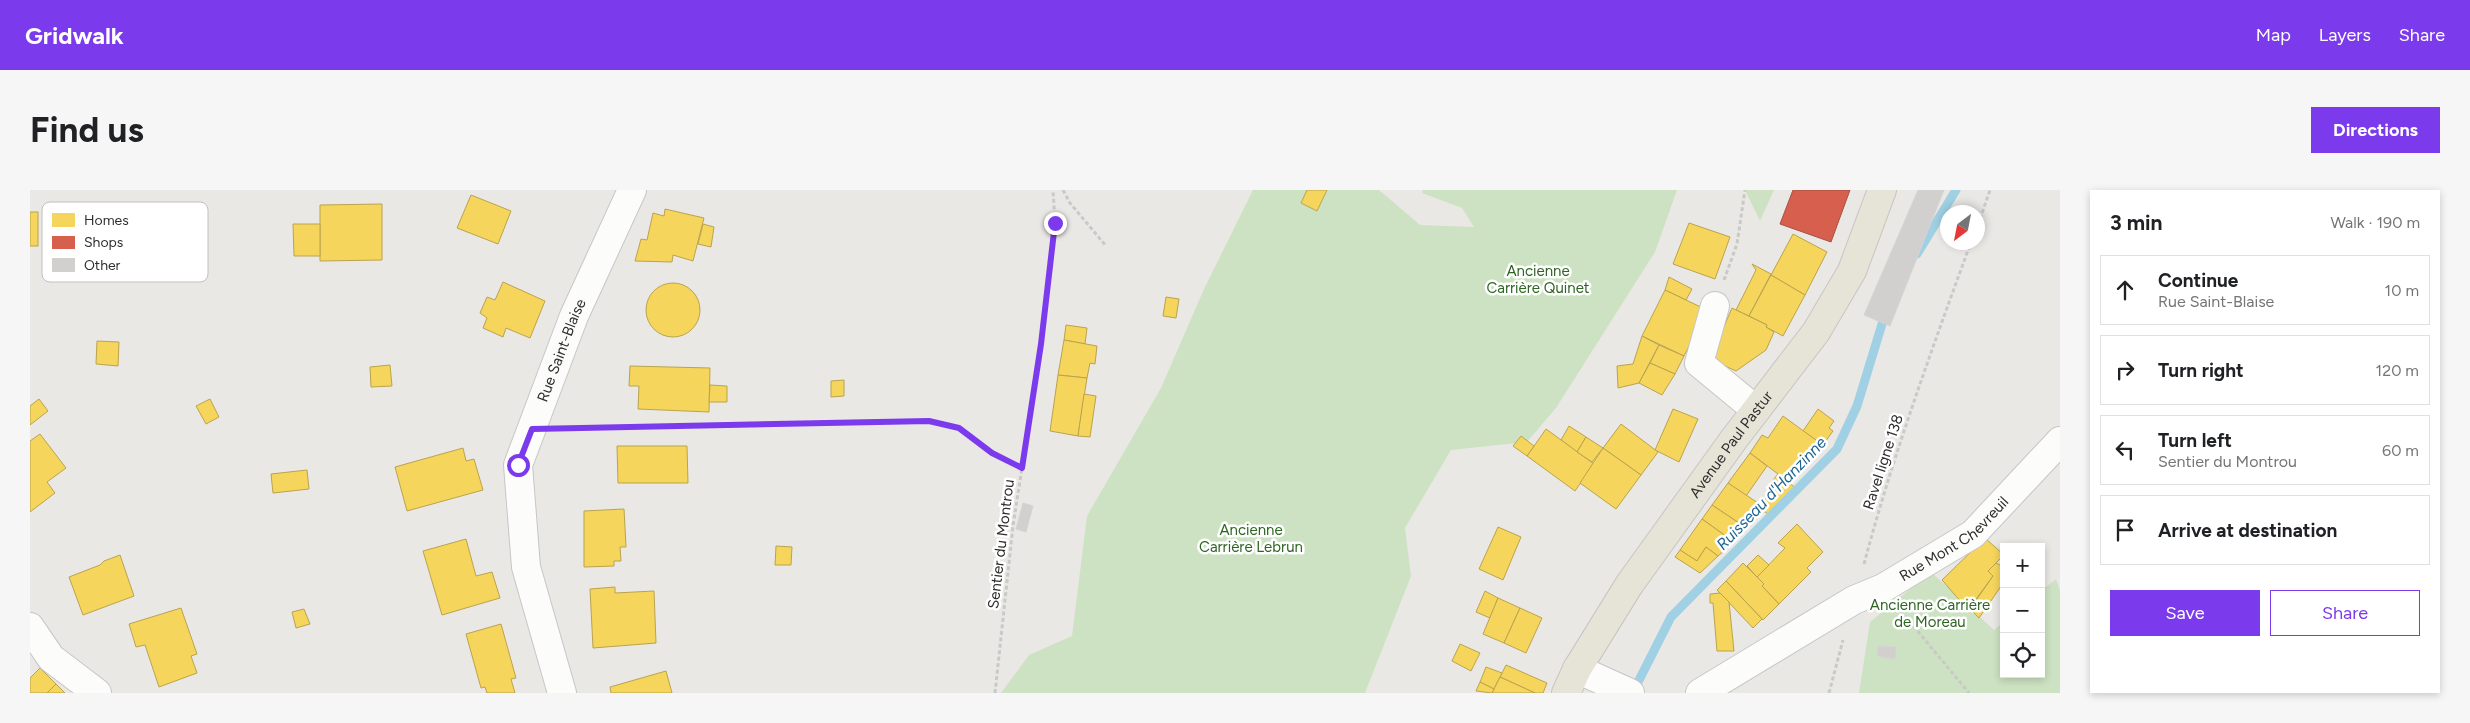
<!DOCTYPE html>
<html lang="en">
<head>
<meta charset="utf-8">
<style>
  body { margin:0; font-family:Figtree,sans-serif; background:#f6f6f6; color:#202124 }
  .controls { position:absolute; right:15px; bottom:15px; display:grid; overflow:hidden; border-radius:0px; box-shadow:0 2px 8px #0003 }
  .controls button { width:45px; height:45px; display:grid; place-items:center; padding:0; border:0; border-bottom:1px solid #e0e0e0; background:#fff; color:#202124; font:25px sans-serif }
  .compass { position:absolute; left:1910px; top:15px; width:45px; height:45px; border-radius:50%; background:#fff; box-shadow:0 2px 8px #0003; rotate:212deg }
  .stop { position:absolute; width:15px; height:15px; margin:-11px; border:4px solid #7c3aed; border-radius:50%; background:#fff }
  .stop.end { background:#7c3aed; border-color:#fff; box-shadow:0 1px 5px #0008 }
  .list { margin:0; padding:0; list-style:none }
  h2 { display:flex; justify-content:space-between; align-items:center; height:65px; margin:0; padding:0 20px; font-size:21px }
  h2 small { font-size:16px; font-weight:400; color:#757577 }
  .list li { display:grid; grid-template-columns:32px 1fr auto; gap:15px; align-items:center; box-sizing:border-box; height:70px; margin:0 10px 10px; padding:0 10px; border:1px solid #e0e0e0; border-radius:0px }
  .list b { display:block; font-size:19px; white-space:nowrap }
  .list p { margin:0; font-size:16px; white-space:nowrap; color:#757577 }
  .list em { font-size:16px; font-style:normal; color:#757577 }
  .actions { display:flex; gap:10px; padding:15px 20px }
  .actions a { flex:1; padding:11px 0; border:1px solid #7c3aed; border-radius:0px; text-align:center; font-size:18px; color:#7c3aed }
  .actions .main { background:#7c3aed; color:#fff }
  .icon { flex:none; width:28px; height:28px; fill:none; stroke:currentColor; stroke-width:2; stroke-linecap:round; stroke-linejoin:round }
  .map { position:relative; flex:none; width:2030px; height:503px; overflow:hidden; border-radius:0px }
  header { display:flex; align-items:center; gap:30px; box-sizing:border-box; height:70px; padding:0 25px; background:#7c3aed; color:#fff }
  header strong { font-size:24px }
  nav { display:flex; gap:28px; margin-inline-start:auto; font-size:18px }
  .intro { display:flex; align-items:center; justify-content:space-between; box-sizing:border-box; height:120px; padding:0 30px }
  h1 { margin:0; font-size:35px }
  .button { padding:12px 22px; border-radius:0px; background:#7c3aed; color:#fff; font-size:18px; font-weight:700 }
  main { display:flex; gap:30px; padding:0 30px }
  aside { flex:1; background:#fff; border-radius:0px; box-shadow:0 2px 8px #0003 }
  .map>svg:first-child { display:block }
  .green { fill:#cde2c2 }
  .homes { fill:#f6d55c; stroke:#baa34e }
  .shops { fill:#d6604d; stroke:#a45144 }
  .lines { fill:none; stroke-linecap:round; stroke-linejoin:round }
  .stream { stroke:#a0d0e4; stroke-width:9 }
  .building { fill:#d2d0ce; stroke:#d5d4d1 }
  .minor-casing { stroke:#c7c6c7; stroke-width:30 }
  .major-casing { stroke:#c6c5c4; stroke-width:30 }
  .path { stroke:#c9c9c8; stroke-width:3; stroke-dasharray:4 2.5; stroke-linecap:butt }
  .minor { stroke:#fcfcfb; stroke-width:28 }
  .major { stroke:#e6e3d7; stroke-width:28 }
  .route { stroke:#7c3aed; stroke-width:6 }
  .labels { text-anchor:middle; stroke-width:5; stroke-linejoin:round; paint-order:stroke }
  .park-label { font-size:15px; fill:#2e6523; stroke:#fff }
  .street-label { font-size:15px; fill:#2e2e2e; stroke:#fff }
  .water-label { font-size:16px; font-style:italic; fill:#1c6593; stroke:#fff }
  .key { fill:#fff; stroke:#c0c0c0; stroke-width:1 }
  .key-label { font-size:14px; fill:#2e2e2e }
</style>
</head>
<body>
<header>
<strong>Gridwalk</strong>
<nav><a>Map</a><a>Layers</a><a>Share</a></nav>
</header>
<div class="intro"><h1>Find us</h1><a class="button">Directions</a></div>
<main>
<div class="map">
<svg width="2030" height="503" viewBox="0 0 2030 503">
  <rect width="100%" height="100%" fill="#eae8e5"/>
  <g class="green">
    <polygon points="1223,0 1349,0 1390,35 1444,37 1432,18 1392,3 1393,0 1647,0 1625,62 1526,218 1497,252 1421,260 1375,338 1381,386 1335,503 971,503 999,465 1042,446 1057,326 1131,198 1174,99"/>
    <polygon points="1715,0 1744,0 1730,31"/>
    <polygon points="1901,382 1964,440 1974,432 1974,484 2011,484 2011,401 2026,389 2030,400 2030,503 1829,503 1840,432"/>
  </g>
  <g class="homes">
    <polygon points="1277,0 1297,0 1287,21 1271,13"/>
    <polygon points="441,5 481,21 468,54 427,38"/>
    <polygon points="352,14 352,70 290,71 290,15"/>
    <polygon points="635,19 674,28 663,71 643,65 642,72 605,71 611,49 617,50 623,23 634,26"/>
    <rect x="0" y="22" width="8" height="34"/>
    <polygon points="1659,33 1700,47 1685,89 1643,74"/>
    <polygon points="263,34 290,34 290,66 264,66"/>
    <polygon points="673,34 684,37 681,57 668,54"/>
    <polygon points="1763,44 1797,62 1775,105 1741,85"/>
    <polygon points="1722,74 1741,84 1719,126 1706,120 1726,80"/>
    <polygon points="1741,85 1775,105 1753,146 1736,137 1737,135 1719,126"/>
    <polygon points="1639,87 1662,99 1656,110 1635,100"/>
    <polygon points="473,92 515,111 500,148 476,138 473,147 453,138 457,128 450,123 457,107 465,110"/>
    <circle cx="643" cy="120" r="27"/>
    <polygon points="1635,100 1677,120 1654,166 1612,146"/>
    <polygon points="1136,107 1149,109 1146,128 1133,126"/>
    <polygon points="1702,118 1737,135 1736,137 1744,142 1736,160 1706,181 1680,169"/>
    <polygon points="1036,135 1057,138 1055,154 1034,150"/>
    <polygon points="1612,146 1629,155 1609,193 1588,198 1587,176 1603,174"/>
    <polygon points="1034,150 1067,156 1065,174 1060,173 1057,188 1028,185"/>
    <polygon points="67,151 89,152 88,176 66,174"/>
    <polygon points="1629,155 1654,166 1645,184 1620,173"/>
    <polygon points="1620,173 1645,184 1632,205 1609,193"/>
    <polygon points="360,175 362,196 341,197 340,177"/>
    <polygon points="600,176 680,178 679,222 608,219 609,196 599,196"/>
    <polygon points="1028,185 1057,188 1048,246 1020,241"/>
    <polygon points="814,190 814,206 801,207 801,191"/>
    <polygon points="680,195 697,196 697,212 679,212"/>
    <polygon points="1054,204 1066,206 1060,247 1048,246"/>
    <polygon points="9,209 18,221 0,235 0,216"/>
    <polygon points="180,209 189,227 176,234 166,216"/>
    <polygon points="1643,219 1668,229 1649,272 1625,260"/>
    <polygon points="1788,219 1804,231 1799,238 1803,241 1790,259 1787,257 1790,253 1773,241"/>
    <polygon points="1753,226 1790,253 1772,278 1768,274 1756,290 1720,263 1732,245 1738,248"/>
    <polygon points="1591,234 1628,262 1611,285 1573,258"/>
    <polygon points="1539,236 1556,247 1547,262 1531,250"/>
    <polygon points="1516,239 1564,274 1545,301 1497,266"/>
    <polygon points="10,244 36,278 17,292 25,303 0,322 0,251"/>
    <polygon points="1491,246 1504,256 1497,266 1483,256"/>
    <polygon points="1556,247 1573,258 1562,272 1547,262"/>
    <polygon points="587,256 657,256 658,293 588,293"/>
    <polygon points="433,258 436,271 444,269 453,300 377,321 365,277"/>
    <polygon points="1573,258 1611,285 1586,319 1550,293"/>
    <polygon points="1720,263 1737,276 1716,306 1698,293"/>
    <polygon points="277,280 279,299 243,303 241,284"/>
    <polygon points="1748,284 1767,299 1738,324 1729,318 1743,299 1739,295"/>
    <polygon points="1698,293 1731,315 1715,337 1682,315"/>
    <polygon points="1682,315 1715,337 1704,352 1672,329"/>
    <polygon points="594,319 596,357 590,357 591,371 584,371 584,376 554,377 554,321"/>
    <polygon points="1672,329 1704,352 1688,366 1676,357 1667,371 1650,360"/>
    <polygon points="1767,334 1793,362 1777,378 1781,382 1749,414 1732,396 1734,394 1727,387 1755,358 1748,353"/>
    <polygon points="1468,337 1491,347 1473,390 1449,379"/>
    <polygon points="1955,348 1974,365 1958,381 1963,386 1938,420 1912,390"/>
    <polygon points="436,349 446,386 462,382 470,408 412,425 393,361"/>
    <polygon points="746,356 762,357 761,375 745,375"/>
    <polygon points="1676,357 1688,366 1670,383 1645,367 1650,360 1667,371"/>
    <polygon points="90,365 104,406 53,425 39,387 70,375 74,371"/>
    <polygon points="1728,365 1739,375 1727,387 1717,376"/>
    <polygon points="1713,373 1734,394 1732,396 1749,414 1733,430 1696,391"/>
    <polygon points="1966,373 1974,377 1974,392 1949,428 1940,419 1963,386 1958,381"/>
    <polygon points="1696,391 1732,429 1723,438 1687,400"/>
    <polygon points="585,397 585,403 624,401 626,453 563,458 560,399"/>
    <polygon points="1455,401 1468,408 1460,428 1446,422"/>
    <polygon points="1690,403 1699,412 1704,461 1687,461 1683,413 1680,413 1680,404"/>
    <polygon points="1468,408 1490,418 1474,453 1453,444"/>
    <polygon points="151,418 167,464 161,466 167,483 129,497 115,455 106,457 99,434"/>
    <polygon points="1490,418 1512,428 1496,463 1474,453"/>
    <polygon points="274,419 280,434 266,438 262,422"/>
    <polygon points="471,434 486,488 481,489 485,503 457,503 455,497 451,498 436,444"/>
    <polygon points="1430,454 1450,463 1441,481 1422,471"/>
    <polygon points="1476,475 1517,493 1513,503 1505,503 1470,487"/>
    <polygon points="1456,477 1472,483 1464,499 1450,492"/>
    <polygon points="10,478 26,494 17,503 0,503 0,488"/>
    <polygon points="636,481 642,503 581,503 580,497"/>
    <polygon points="1470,487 1505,503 1462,503"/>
    <polygon points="1450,492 1464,499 1462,503 1446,501"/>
    <polygon points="26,494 35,503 17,503"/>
  </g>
  <polygon class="shops" points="1763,0 1820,0 1801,52 1750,34"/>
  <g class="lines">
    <g class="stream">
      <polyline points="1887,64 1926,0"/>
      <polyline points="1603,502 1641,427 1807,259 1827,216 1856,121"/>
    </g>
  </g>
  <g class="building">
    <polygon points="1888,0 1914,0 1860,136 1834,125"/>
    <polygon points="993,313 1003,316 996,342 986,339"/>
    <polygon points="1848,456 1866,457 1865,469 1847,466"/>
  </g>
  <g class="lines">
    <g class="minor-casing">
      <g id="minor">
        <polyline points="1685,116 1669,173 1726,220"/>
        <polyline points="0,437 21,468 67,503"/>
        <polyline points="1547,479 1600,503"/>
        <path id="s1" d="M532,503L496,377L488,275L544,126L602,0"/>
        <path id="s2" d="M1670,503L1824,410L1853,398L1943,344L2030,251"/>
      </g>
    </g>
    <g class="major-casing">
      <g id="major">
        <path id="s3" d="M1536,503L1547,479L1599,395L1704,249L1786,142L1822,81L1852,0"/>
      </g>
    </g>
    <g class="path">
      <polyline points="1033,0 1040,13 1076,56"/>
      <polyline points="1948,35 1960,0"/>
      <polyline points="1694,90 1707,54 1715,0"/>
      <polyline points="531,238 899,231 929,238 962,263 992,278"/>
      <path d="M1834,374C1863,265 1902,159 1941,52"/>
      <polyline points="1871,421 1939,503"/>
      <polyline points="965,503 983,336 1011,154 1025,33 1023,0"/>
      <polyline points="1799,503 1813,450"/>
    </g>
    <use href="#minor" class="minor"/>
    <use href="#major" class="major"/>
  </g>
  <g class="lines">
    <polyline class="route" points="488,275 502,239 899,231 929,238 962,263 992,278 1011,154 1025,33"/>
  </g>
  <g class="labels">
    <g class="park-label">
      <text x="1508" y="86">Ancienne<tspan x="1508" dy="17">Carrière Quinet</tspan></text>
      <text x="1221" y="345">Ancienne<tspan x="1221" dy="17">Carrière Lebrun</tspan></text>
      <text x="1900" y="420">Ancienne Carrière<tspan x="1900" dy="17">de Moreau</tspan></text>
    </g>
    <g class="street-label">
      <text dy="5" stroke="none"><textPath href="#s1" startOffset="356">Rue Saint-Blaise</textPath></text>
      <text dy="5" stroke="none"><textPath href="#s3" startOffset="299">Avenue Paul Pastur</textPath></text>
      <text transform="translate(1853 272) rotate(-72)" y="5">Ravel ligne 138</text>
      <text dy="5" stroke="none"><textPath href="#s2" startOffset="298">Rue Mont Chevreuil</textPath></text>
      <text transform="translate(971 354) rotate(-83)" y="5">Sentier du Montrou</text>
    </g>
    <g class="water-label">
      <text transform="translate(1741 303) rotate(-46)" y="6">Ruisseau d'Hanzinne</text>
    </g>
  </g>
  <rect x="12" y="12" width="166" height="80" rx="8" class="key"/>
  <rect x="22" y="23" width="23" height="14" fill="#f6d55c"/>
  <rect x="22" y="46" width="23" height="13" fill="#d6604d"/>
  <rect x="22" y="68" width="23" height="14" fill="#d2d0ce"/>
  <g class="key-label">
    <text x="54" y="35">Homes</text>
    <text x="54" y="57">Shops</text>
    <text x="54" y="80">Other</text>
  </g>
</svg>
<div class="controls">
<button>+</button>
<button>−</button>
<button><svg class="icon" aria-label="locate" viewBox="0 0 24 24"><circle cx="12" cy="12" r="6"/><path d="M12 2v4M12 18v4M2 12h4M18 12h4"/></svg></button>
</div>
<svg class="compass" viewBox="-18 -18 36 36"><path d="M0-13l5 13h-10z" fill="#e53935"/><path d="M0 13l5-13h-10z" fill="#757577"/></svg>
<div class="stop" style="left:488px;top:275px"></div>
<div class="stop end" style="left:1025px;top:33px"></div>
</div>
<aside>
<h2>3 min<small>Walk · 190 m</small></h2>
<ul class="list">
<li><svg class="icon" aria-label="ahead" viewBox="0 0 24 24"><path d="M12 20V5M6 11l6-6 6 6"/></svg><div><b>Continue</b><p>Rue Saint-Blaise</p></div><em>10 m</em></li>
<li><svg class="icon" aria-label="right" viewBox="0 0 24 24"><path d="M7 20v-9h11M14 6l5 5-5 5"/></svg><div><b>Turn right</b></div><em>120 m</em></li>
<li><svg class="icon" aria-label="left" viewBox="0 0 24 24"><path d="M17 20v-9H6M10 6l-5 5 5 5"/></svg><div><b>Turn left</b><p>Sentier du Montrou</p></div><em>60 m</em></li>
<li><svg class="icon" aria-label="arrive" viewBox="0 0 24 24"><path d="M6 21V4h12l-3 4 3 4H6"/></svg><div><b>Arrive at destination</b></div></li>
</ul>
<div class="actions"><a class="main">Save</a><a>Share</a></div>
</aside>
</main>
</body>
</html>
